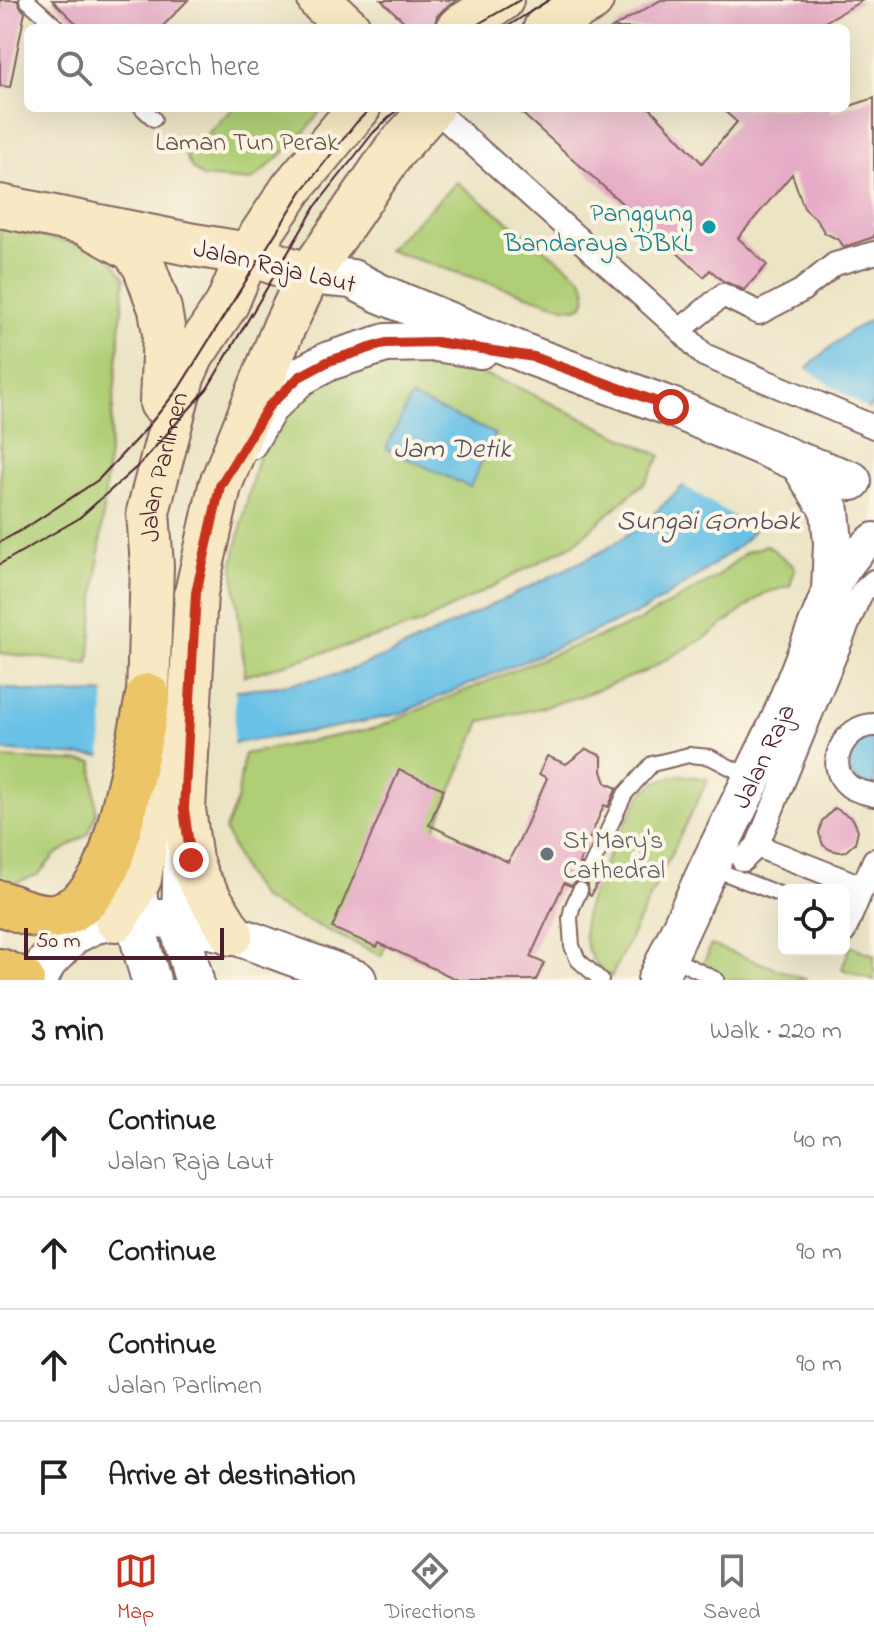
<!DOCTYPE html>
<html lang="en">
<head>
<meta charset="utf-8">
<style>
  body { margin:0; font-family:"Indie Flower",sans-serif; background:#f2f2f2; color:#222 }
  .controls { position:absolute; right:24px; bottom:24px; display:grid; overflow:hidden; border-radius:12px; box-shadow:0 8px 32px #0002 }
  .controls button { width:72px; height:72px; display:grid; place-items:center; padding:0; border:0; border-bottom:2px solid #e0e0e0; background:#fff; color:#222; font:40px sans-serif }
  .scale { position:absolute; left:24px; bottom:20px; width:200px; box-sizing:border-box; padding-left:8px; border:4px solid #4a1f2b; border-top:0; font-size:22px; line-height:28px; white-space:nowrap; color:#4a1f2b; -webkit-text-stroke:6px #fcf5e5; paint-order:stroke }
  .stop { position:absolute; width:24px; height:24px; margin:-18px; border:6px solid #c8321e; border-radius:50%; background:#fff }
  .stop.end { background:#c8321e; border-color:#fff; box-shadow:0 2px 8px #0008 }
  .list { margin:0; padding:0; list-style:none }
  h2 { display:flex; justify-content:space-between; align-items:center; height:104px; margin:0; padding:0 32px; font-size:34px }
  h2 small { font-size:26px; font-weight:400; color:#767676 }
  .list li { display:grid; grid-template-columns:52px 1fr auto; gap:24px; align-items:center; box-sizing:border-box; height:112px; padding:0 32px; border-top:2px solid #e0e0e0 }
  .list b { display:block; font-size:30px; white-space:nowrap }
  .list p { margin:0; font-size:26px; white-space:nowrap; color:#767676 }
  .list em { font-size:26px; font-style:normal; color:#767676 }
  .icon { flex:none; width:44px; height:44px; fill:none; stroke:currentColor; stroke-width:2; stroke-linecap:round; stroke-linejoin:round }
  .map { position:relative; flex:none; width:874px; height:980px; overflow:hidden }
  .search { position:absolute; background:#fff; box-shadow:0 8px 32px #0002; left:24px; right:24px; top:24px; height:88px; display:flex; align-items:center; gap:20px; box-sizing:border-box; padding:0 28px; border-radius:12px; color:#767676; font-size:30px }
  .sheet { height:552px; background:#fff }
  nav { display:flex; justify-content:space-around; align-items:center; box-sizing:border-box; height:112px; border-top:2px solid #e0e0e0; background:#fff; font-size:22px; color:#767676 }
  nav a { display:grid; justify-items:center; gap:4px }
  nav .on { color:#c8321e }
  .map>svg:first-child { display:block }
  .green { fill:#afce75; stroke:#7c7650; stroke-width:2 }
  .water { fill:#69c1e6; stroke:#5a7088; stroke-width:2 }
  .pier { fill:#ebe4c5 }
  .building { fill:#e6abc6 }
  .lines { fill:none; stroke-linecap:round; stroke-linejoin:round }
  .service-casing { stroke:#826461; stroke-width:18 }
  .pedestrian-casing { stroke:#826461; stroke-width:26 }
  .minor-casing { stroke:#826461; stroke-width:34 }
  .tertiary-casing { stroke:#826461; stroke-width:42 }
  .secondary-casing { stroke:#826461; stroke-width:46 }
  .trunk-casing { stroke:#826461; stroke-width:48 }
  .service { stroke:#fff; stroke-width:14 }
  .pedestrian { stroke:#fff; stroke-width:22 }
  .minor { stroke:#fff; stroke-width:30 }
  .tertiary { stroke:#fff; stroke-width:38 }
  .secondary { stroke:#f8e8c3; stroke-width:42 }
  .trunk { stroke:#edc569; stroke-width:44 }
  .tram { stroke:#4a1f2b; stroke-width:2 }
  .route { stroke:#c8321e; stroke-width:10 }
  .culture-dot { fill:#0f9aa8; stroke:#fcf5e5; stroke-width:3 }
  .worship-dot { fill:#6b7280; stroke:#fcf5e5; stroke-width:3 }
  .labels { text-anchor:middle; stroke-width:8; stroke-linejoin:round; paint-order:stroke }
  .park-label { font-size:26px; fill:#685441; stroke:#fcf5e5 }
  .culture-label { font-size:26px; fill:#0d838f; stroke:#fcf5e5; text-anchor:end }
  .street-label { font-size:26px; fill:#4a1f2b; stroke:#fcf5e5 }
  .worship-label { font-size:26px; fill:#5b616d; stroke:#fcf5e5; text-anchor:start }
  .water-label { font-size:28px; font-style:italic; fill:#535063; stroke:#fcf5e5 }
</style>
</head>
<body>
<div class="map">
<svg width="874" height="980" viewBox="0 0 874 980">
  <rect width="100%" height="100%" fill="#fcf5e5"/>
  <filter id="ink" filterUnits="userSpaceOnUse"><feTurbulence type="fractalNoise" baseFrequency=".0125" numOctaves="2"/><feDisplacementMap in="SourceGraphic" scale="16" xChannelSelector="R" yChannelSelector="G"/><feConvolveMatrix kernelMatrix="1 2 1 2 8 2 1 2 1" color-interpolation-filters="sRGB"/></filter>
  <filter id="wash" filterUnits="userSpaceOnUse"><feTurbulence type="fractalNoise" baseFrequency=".006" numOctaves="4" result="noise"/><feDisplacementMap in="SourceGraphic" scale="32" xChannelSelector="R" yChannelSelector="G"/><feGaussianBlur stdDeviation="1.8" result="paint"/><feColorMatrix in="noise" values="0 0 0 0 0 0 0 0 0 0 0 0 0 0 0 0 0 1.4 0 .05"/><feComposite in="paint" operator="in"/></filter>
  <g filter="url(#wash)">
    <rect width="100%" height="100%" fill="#ebe4c5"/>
    <g class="green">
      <path d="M234,108H321C313,130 270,165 251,181L202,177L192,168L185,155Z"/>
      <path d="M457,182L581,277C587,288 588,294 583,305L577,308L564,307L387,250Z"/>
      <polygon points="0,228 104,250 125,277 89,664 0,653"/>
      <polygon points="415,351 515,386 661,456 646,481 574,544 420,624 245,676 233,563 246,505 267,423 311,381"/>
      <polygon points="767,545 795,567 790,586 765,593 708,636 646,671 581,696 536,709 481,721 381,956 262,899 244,873 225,830 237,800 244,754 376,728 538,660 637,622 717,577 745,553"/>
      <polygon points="0,758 93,762 96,814 88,834 54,856 38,875 14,883 0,881"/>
      <path d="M681,775L708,779L611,977C595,967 585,951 584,931C582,899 615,843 630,815C634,808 638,800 643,793C652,782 667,777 681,775Z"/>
      <polygon points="711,945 807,980 697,980"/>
      <polygon points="850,946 874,955 874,980 842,969"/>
    </g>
    <g class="water">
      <path d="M874,318V403L740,545L698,576L645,610L401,713C341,728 281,737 220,745C179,750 139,755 98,756C65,756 33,753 0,750V687L51,694L124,693L174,697L278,686L339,674L393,653L605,550L643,524L818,358L850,331Z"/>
      <polygon points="411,397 495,434 470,487 386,449"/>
      <polygon points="874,734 874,788 860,784 849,771 847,755 858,740"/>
    </g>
    <g class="pier">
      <polygon points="804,367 871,412 758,532 680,483"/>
      <polygon points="236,687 233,747 163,756 101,760 105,689 174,693"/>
    </g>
    <g id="blocks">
      <g class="building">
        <polygon points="0,0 17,0 20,7 25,12 10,87 0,86"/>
        <polygon points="52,0 188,0 161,28 81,28"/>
        <polygon points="381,0 457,0 445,8 437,16 434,28 411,28"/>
        <polygon points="661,0 863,0 814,28 612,28"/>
        <polygon points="874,98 874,237 844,247 839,240 825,233 816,219 804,208 792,174 738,238 767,265 744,290 723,281 710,270 704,277 516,108 650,108 702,163 737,122 721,108 828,108 832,112"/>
        <polygon points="586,749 602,756 602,771 606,783 617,788 608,807 604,805 579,863 581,864 581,874 585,878 592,879 599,873 601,874 591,896 589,895 588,885 585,881 578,880 571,886 564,883 530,957 544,963 536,980 458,980 379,943 377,947 332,928 399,770 444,789 429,825 508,862 522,835 547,778 539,774 547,756 566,764"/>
        <polygon points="835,808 853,819 858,830 855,843 846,851 840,852 831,850 823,845 819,833 822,821"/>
      </g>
    </g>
  </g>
  <g filter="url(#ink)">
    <use href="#blocks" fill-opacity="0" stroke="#826461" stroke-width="2"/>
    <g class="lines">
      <g class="service-casing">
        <g id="service">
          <polyline points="27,0 58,28"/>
          <polyline points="142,108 154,119"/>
          <polyline points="709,867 784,896"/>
          <polyline points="590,869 625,794 652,764 689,755 710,757 751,778"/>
          <polyline points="580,890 572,908 570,918 572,946 578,960 601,980"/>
          <polyline points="670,957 717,980"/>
        </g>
      </g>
      <g class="pedestrian-casing">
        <g id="pedestrian">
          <polyline points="433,108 680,330 704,355 874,427"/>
          <polyline points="680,330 723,295 759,313 801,291 835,264 874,253"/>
          <path d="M874,725C844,725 823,766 849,786C855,791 867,793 874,795"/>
          <polyline points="757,846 864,888"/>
          <polyline points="743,860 757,846 857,602 862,592 874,581"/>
          <polyline points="844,932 874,860"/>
        </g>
      </g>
      <g class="minor-casing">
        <path id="minor" d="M831,592C843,572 855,552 874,538"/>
      </g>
      <g class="tertiary-casing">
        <g id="tertiary">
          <polyline points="309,275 352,279 379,293 534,357 671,407 799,462 852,481"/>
          <polyline points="248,441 268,407 299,377 329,361 386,343 436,342 480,349"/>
          <polyline points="183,840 181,923 183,940 194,980"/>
          <path d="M138,897C135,930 142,949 151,980"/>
          <polyline points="38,980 47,962 73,935 95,924 116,920 161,918 232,934 357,980"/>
          <path id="s1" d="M657,980L709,867L780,721L831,592L833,543L830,511L799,462"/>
        </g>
      </g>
      <g class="secondary-casing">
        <g id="secondary">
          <polyline points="319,0 349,28"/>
          <polyline points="458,28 502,0"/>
          <polyline points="545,28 592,0"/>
          <polyline points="0,206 194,245 248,254 309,275"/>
          <polyline points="86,224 133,250 144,266 160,309 164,333 161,403"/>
          <path id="s2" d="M116,920L140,879L145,845L148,808V696L152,566L148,512L183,377L193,355L227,304L248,254L292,188L359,108"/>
          <polyline points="232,934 198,879 191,860 184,809 196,593 220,486 284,327 309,275 394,151 432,108"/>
        </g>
      </g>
      <g class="trunk-casing">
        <g id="trunk">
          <path d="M0,903C18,909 40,920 59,915C77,910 91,894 100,880C110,865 114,845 119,828C130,784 140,741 148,696"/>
          <polyline points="0,971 22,980"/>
        </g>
      </g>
      <use href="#service" class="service"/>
      <use href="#pedestrian" class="pedestrian"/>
      <use href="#minor" class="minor"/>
      <use href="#tertiary" class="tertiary"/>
      <use href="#secondary" class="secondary"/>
      <use href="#trunk" class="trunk"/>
      <g class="tram">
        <polyline points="471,28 520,0"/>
        <polyline points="505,28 549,0"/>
        <polyline points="0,542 27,527 98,480 145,430 179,388 302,191 356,123 371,108"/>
        <polyline points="0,564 78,519 140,464 207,389 315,207 373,133 399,108"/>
      </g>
    </g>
  </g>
  <g class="lines" filter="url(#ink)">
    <polyline class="route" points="191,860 184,809 196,593 213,518 220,486 268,407 299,377 329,361 386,343 436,342 534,357 671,407"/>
  </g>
  <circle class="culture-dot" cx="709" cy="227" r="8"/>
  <circle class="worship-dot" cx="547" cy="854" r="8"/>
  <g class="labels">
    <g class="park-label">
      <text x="247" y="150">Laman Tun Perak</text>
    </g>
    <g class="culture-label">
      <text x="693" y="221">Panggung<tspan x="693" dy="30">Bandaraya DBKL</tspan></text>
    </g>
    <g class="street-label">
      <text transform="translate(275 265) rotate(13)" y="9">Jalan Raja Laut</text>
      <text dy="9" stroke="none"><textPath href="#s2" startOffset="462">Jalan Parlimen</textPath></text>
      <text dy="9" stroke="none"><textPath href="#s1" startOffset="248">Jalan Raja</textPath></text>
    </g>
    <g class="worship-label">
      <text x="563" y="848">St Mary's<tspan x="563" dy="30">Cathedral</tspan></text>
    </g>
    <g class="water-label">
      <text x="452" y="457">Jam Detik</text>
      <text x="708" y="529">Sungai Gombak</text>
    </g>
  </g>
</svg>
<div class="controls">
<button><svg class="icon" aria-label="locate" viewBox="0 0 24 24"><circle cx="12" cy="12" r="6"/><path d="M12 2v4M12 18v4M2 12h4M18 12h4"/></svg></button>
</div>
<div class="scale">50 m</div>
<div class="stop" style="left:671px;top:407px"></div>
<div class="stop end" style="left:191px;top:860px"></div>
<div class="search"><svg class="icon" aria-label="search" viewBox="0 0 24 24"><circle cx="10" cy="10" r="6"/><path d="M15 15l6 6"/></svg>Search here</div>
</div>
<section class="sheet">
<h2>3 min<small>Walk · 220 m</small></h2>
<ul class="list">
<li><svg class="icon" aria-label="ahead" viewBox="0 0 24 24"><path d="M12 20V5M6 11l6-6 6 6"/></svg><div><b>Continue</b><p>Jalan Raja Laut</p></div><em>40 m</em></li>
<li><svg class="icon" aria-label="ahead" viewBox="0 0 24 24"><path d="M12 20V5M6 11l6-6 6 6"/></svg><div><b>Continue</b></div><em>90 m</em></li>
<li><svg class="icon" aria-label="ahead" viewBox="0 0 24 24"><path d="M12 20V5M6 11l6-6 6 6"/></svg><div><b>Continue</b><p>Jalan Parlimen</p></div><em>90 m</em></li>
<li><svg class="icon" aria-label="arrive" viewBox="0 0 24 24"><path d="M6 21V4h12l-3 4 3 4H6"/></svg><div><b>Arrive at destination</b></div></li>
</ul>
</section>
<nav>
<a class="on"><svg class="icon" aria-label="map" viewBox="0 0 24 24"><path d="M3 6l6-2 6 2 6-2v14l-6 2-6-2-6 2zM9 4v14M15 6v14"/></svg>Map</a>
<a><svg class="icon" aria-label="directions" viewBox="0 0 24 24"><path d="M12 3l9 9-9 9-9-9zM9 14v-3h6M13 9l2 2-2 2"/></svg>Directions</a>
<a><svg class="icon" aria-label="saved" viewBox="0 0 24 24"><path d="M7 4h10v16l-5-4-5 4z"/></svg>Saved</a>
</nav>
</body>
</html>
